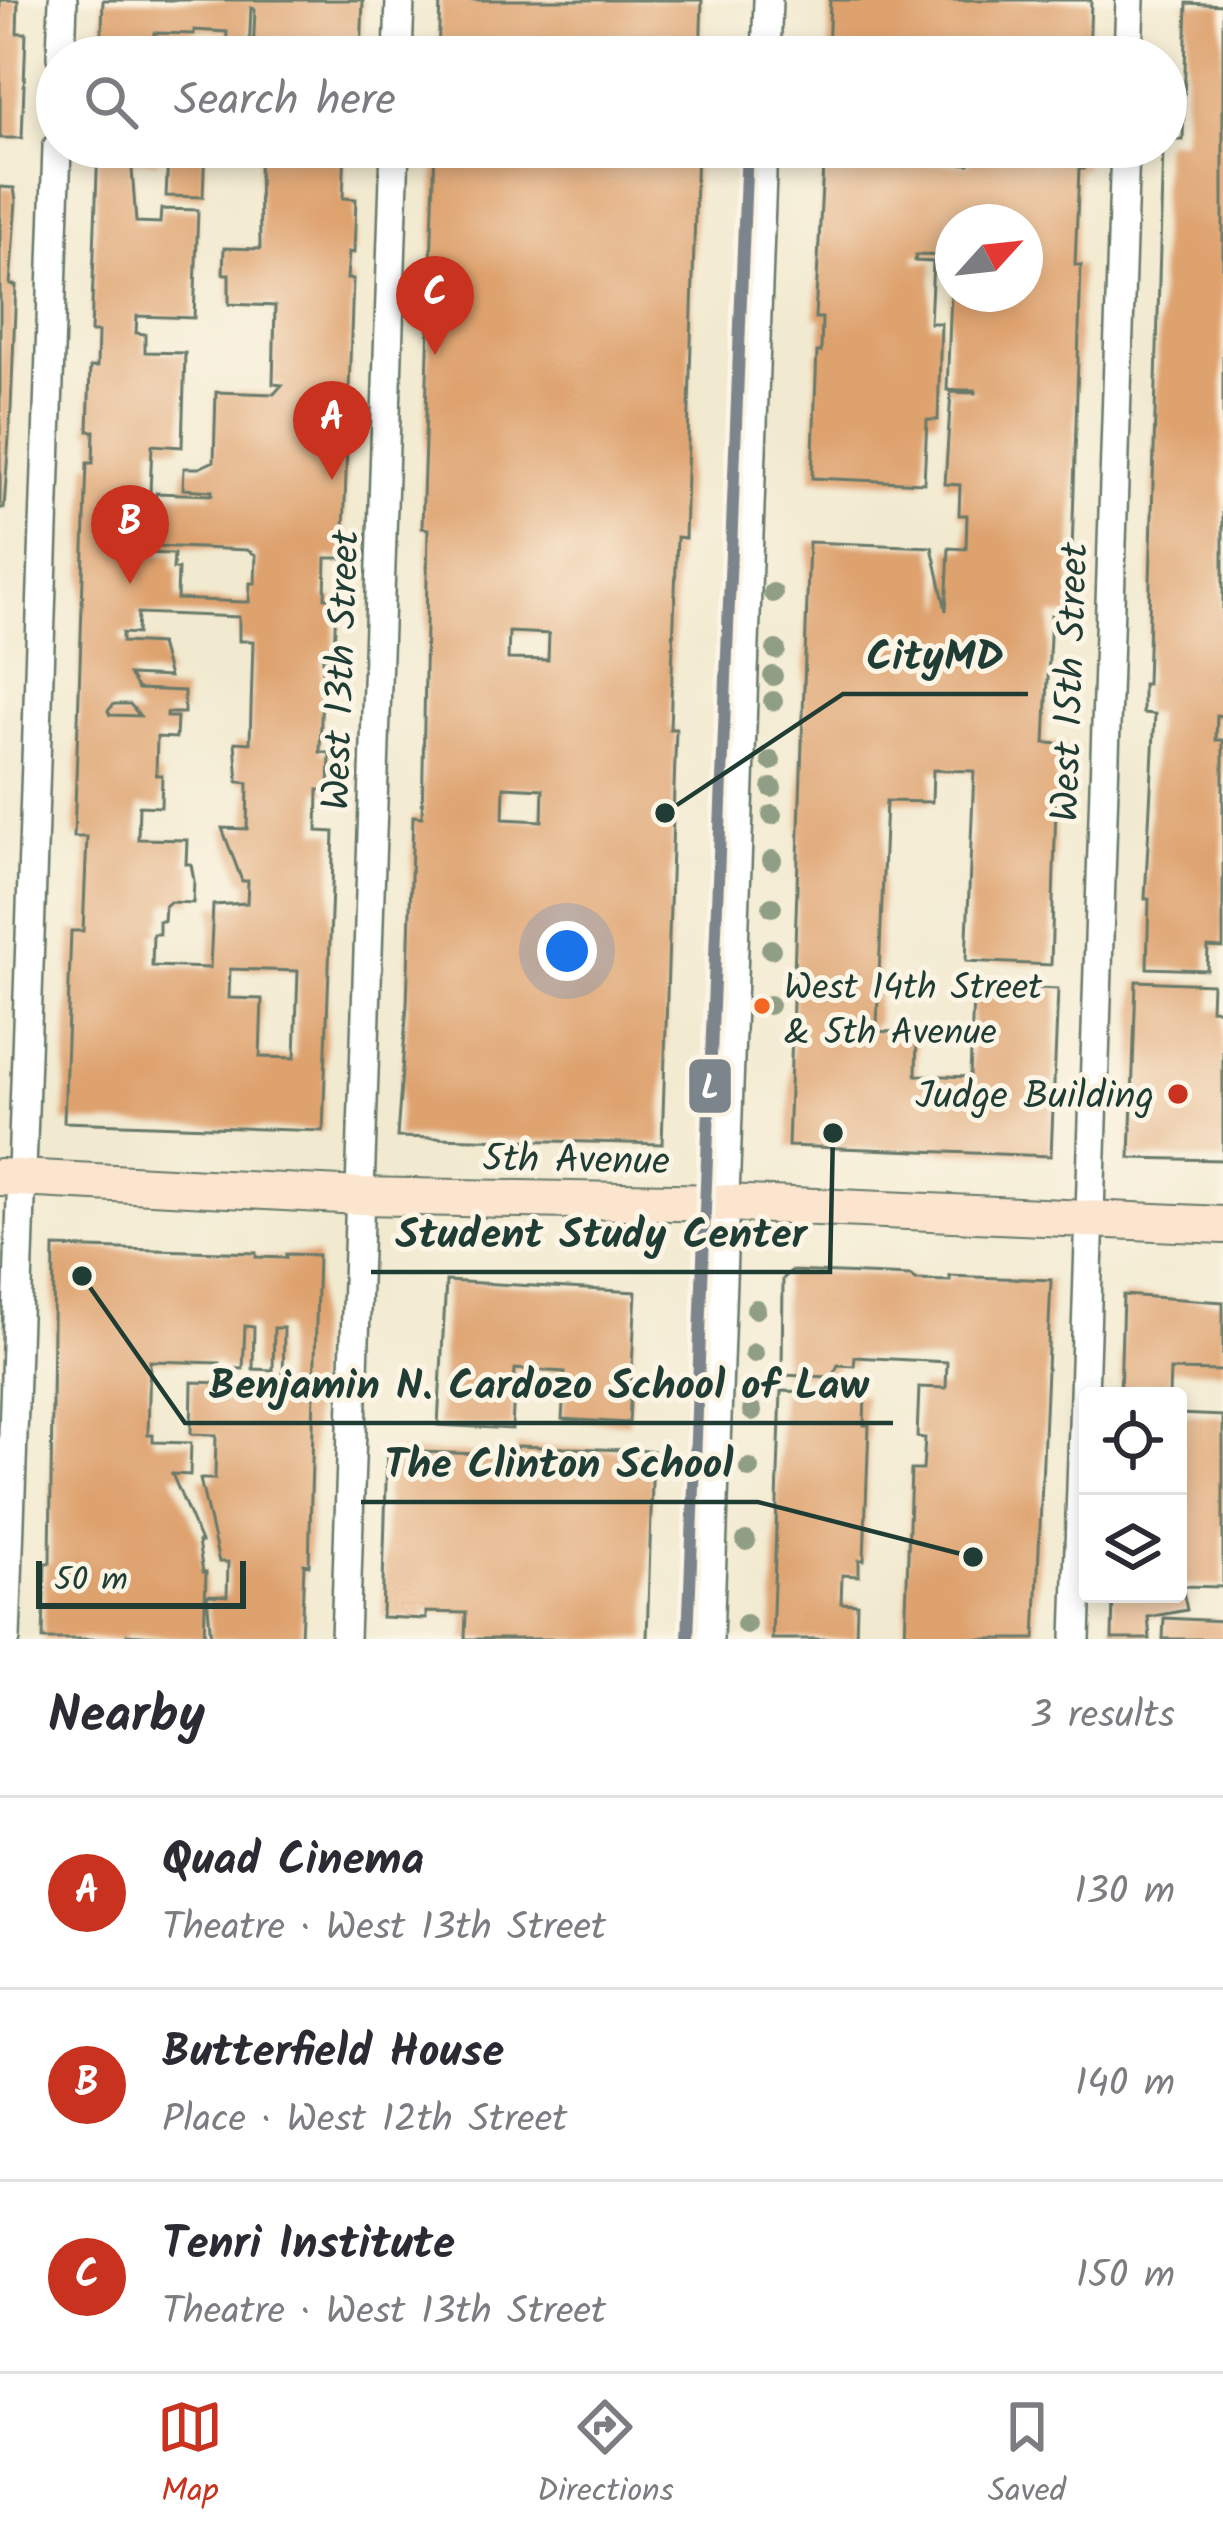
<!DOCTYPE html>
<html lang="en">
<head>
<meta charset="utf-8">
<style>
  body { margin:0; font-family:Kalam,sans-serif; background:#f7f7f7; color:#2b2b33 }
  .controls { position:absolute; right:36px; bottom:36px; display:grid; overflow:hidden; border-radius:12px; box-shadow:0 6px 18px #0003 }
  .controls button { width:108px; height:108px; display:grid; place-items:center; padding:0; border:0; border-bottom:3px solid #e1e1e2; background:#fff; color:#2b2b33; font:60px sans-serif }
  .compass { position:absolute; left:935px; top:204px; width:108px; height:108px; border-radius:50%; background:#fff; box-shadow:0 6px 18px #0003; rotate:63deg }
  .scale { position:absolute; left:36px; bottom:30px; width:210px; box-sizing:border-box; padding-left:12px; border:6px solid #1f3d34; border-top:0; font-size:33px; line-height:42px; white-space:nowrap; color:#1f3d34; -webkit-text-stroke:9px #fcf5e5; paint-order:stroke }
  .you { position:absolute; left:567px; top:951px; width:42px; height:42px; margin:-30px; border:9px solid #fff; border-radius:50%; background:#1a73e8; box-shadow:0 0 0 18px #1a73e833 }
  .badge { display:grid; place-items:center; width:78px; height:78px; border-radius:50%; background:#c8321e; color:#fff; font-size:39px; font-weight:700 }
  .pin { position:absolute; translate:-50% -99px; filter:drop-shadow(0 3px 6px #0008) }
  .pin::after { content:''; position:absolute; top:63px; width:42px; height:36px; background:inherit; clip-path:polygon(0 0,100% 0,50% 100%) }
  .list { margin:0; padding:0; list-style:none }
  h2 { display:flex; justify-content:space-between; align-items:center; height:156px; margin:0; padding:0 48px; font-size:51px }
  h2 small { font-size:39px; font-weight:400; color:#7c7c81 }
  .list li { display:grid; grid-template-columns:78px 1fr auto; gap:36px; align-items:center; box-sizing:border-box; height:192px; padding:0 48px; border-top:3px solid #e1e1e2 }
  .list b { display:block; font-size:45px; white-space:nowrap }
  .list p { margin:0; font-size:39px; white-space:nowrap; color:#7c7c81 }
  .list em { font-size:39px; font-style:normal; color:#7c7c81 }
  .icon { flex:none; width:66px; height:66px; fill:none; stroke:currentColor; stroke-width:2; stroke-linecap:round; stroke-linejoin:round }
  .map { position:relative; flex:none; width:1223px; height:1639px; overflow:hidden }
  .search { position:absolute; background:#fff; box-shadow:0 6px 18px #0003; left:36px; right:36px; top:36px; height:132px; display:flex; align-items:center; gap:30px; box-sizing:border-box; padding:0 42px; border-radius:66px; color:#7c7c81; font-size:45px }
  .sheet { height:732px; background:#fff }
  nav { display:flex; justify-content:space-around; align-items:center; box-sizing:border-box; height:168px; border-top:3px solid #e1e1e2; background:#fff; font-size:33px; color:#7c7c81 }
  nav a { display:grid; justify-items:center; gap:6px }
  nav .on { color:#c8321e }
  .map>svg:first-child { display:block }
  .building { fill:#dea26e; fill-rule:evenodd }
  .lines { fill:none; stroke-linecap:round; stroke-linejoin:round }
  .minor-casing { stroke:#697a6b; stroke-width:32 }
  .secondary-casing { stroke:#697a6b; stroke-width:40 }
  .minor { stroke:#fff; stroke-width:27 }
  .secondary { stroke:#fbe5cf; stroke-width:36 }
  .metro-1-casing { stroke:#fcf5e5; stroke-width:21 }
  .metro-1 { stroke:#7c858c; stroke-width:12 }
  .tree { fill:#8f9e84 }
  .bus-dot { fill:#f26522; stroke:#fcf5e5; stroke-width:4.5 }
  .poi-dot { fill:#c8321e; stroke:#fcf5e5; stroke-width:4.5 }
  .labels { text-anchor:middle; stroke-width:10; stroke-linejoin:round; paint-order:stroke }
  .bus-label { font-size:36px; fill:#1f3d34; stroke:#fcf5e5; text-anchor:start }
  .street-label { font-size:39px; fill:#1f3d34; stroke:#fcf5e5 }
  .poi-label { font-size:39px; fill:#1f3d34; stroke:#fcf5e5; text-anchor:end }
  .leader { fill:none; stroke:#1f3d34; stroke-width:4.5 }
  .callout-dot { fill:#1f3d34; stroke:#fcf5e5; stroke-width:4.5 }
  .callout-label { font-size:42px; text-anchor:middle; font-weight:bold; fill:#1f3d34; stroke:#fcf5e5; stroke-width:10; stroke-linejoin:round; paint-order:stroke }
  .line-badge { stroke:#fcf5e5; stroke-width:4.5 }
  .badge-label { font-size:33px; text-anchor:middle; font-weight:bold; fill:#fff }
</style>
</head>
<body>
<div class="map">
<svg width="1223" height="1639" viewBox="0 0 1223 1639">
  <rect width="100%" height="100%" fill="#fcf5e5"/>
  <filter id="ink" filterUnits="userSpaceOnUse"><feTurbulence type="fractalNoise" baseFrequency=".00833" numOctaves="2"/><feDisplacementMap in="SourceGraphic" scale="24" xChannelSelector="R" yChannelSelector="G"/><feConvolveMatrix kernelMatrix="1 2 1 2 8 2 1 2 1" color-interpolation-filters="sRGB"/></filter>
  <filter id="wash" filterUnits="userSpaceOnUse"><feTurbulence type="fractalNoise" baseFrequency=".004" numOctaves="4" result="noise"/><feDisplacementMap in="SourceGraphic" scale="48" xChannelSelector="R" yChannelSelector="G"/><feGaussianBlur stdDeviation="2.7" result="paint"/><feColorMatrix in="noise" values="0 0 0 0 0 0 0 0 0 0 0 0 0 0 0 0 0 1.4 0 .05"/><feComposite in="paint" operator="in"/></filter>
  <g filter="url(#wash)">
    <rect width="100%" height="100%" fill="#f2ead0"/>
    <g id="blocks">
      <g class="building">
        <polygon points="0,0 18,0 17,33 26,33 22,138 0,138"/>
        <polygon points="103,0 363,0 361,57 253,57 255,9 251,8 249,54 226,53 227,32 194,30 194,34 154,33 154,49 149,49 149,57 101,57"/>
        <polygon points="440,0 702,0 700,57 438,57"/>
        <polygon points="830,0 1091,0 1089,57 828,57"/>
        <polygon points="1187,3 1223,5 1223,716 1217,715 1216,740 1223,740 1223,948 1208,947 1207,970 1147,968 1149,899 1145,899 1155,714 1143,713 1143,684 1147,684 1148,650 1163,147 1166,140 1183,140"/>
        <path d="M98,147H205L203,197L166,196L168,156H158V162L134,161L132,169L136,222L160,223L161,209L198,210L194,318L137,316L136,333L145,334V352L185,353L182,447L152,445L150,493L124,492V513L139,514L138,553L174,554L173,569H178L177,599L243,602H249L250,583H255L256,555L247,550L154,546L156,493L212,495V491L183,489L184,468H199L214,461L216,392L274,394L282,385L273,384L275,306L229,304V274H223L224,248L260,249L259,147H345L343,198L356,199L354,253L349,252L347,279H353L343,558H326L325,598L336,599L334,657H323L320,752L330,753L329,791L318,790L317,831L334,832L323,1131L64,1122L71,931H83L87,837H74L87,463H93L94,431H88L90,367H97L98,332H91ZM138,613L239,617V641H253L250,743L235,742L238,782L248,783L247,829L222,828L242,881H248L247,903L213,905L210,968L152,966L153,934H159V921H164L165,906L170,902L193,903L194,881L191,864H186L187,840L138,839L139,806L161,807L162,775H156L157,737L176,738L177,717H167V713H184V691L138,689L129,675L169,677L160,644L122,642V633L137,634ZM114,704H130L140,716L110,715L108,711ZM230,969L298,971L295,1058L260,1057L262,999L229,998Z"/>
        <path d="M435,147H697L685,538L677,537L670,729H676L662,1144L397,1137L407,1005L413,816L422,817L428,529L422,528ZM509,632L549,634L548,660L508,659ZM504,787L543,789L542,821L503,819Z"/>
        <polygon points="824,147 910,147 910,162 969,164 970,147 1085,147 1084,169 1079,169 1075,265 1081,265 1070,616 1051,615 1045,743 1065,744 1064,775 1057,775 1051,965 966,961 974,771 933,770 932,802 886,801 877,1025 873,1025 872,1031 917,1033 916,1075 970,1077 973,996 1015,997 1015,987 1058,989 1051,1156 788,1146 809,542 932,547 946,611 949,548 966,549 967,515 959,515 960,485 945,484 951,392 975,393 975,390 947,390 951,294 1025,294 1025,222 953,222 953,256 916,255 915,261 933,262 930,323 941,323 938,420 927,420 924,483 812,478 817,352 821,352 822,318 815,318"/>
        <polygon points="0,187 14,188 16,201 10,285 16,285 11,409 4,508 0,508"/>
        <polygon points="1136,981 1212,984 1211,1009 1223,1010 1223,1160 1130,1158"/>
        <polygon points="54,1247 256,1253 256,1257 286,1258 286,1254 318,1255 309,1565 304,1564 301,1639 211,1639 207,1595 227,1596 228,1562 219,1562 200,1479 215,1479 216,1435 191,1434 192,1382 283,1385 284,1328 274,1328 273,1370 253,1369 254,1327 245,1326 243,1369 220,1368 220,1363 150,1361 148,1435 153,1435 153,1442 191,1443 190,1475 172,1474 201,1542 198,1542 203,1572 206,1572 204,1639 127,1634 126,1639 43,1639 45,1563 50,1563"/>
        <polygon points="791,1271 911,1276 915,1280 950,1281 950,1276 1051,1280 1035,1639 905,1639 911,1470 923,1470 925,1438 917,1437 919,1387 946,1388 947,1362 855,1357 854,1366 838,1365 832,1377 782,1375 783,1279"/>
        <polygon points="446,1281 636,1292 629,1423 562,1419 565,1372 515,1369 512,1429 438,1425"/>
        <polygon points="1123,1295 1223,1302 1223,1371 1170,1370 1169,1395 1120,1396"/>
        <polygon points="781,1391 865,1394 864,1425 869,1425 864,1560 859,1560 859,1576 842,1575 841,1603 857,1604 856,1639 772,1639"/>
        <polygon points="1178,1414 1223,1416 1223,1587 1182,1586 1187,1610 1148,1617 1150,1639 1112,1639 1113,1594 1178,1594"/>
        <polygon points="517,1446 653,1451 647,1639 465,1639 466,1613 426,1612 426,1619 382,1617 387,1451 516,1455"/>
        <polygon points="1164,1618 1223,1621 1223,1639 1163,1639"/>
      </g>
    </g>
  </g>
  <g filter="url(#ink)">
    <use href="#blocks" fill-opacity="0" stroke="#697a6b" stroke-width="3"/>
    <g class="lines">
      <g class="minor-casing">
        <g id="minor">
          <polyline points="61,57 63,0"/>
          <polyline points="398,57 400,0"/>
          <polyline points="766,57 768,0"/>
          <polyline points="1128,57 1130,0"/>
          <polyline points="6,1639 57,147"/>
          <polyline points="345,1639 395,147"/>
          <polyline points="709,1639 763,147"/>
          <polyline points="1076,1639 1125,147"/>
        </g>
      </g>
      <g class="secondary-casing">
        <polyline id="secondary" points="0,1177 360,1196 724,1203 1223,1225"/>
      </g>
      <use href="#minor" class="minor"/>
      <use href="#secondary" class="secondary"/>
      <g class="metro-1-casing">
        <polyline id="metro-1" points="688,1639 747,147"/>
      </g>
      <use href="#metro-1" class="metro-1"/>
    </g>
    <g class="tree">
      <circle cx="773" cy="593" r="10"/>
      <circle cx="776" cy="650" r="10"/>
      <circle cx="773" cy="676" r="10"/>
      <circle cx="773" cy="701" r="10"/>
      <circle cx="771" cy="761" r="10"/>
      <circle cx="772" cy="788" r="10"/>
      <circle cx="772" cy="815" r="10"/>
      <circle cx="772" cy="860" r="10"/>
      <circle cx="772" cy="907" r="10"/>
      <circle cx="771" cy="949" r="10"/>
      <circle cx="769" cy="1005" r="10"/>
      <circle cx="756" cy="1309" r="10"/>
      <circle cx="754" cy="1353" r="10"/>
      <circle cx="752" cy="1411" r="10"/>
      <circle cx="749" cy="1468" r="10"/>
      <circle cx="746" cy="1541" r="10"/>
      <circle cx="746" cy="1624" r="10"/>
    </g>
  </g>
  <circle class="bus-dot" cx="762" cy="1006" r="10"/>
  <circle class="poi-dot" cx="1178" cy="1094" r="12"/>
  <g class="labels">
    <g class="bus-label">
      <text x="784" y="999">West 14th Street<tspan x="784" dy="45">&amp; 5th Avenue</tspan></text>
    </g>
    <g class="street-label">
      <text transform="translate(339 670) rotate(-88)" y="14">West 13th Street</text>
      <text transform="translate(1068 682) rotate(-88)" y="14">West 15th Street</text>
      <text transform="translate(576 1158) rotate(1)" y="14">5th Avenue</text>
    </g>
    <g class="poi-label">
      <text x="1154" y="1108">Judge Building</text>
    </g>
  </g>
  <path class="leader" d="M665 813L843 694H1028M833 1133L830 1272H371M82 1276L185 1423H893M973 1557L758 1502H361"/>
  <g class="callout-dot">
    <circle cx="665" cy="813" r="12"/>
    <circle cx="833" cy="1133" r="12"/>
    <circle cx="82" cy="1276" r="12"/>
    <circle cx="973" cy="1557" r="12"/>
  </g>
  <g class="callout-label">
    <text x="935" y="670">CityMD</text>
    <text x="601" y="1248">Student Study Center</text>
    <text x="539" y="1399">Benjamin N. Cardozo School of Law</text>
    <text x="559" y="1478">The Clinton School</text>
  </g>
  <rect class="line-badge" x="687" y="1057" width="46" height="58" rx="12" fill="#7c858c"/>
  <g class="badge-label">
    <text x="710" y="1098">L</text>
  </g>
</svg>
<div class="controls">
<button><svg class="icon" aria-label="locate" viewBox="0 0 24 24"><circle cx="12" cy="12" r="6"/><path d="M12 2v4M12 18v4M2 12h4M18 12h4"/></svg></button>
<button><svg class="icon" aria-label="layers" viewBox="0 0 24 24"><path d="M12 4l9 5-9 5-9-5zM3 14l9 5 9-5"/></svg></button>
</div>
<svg class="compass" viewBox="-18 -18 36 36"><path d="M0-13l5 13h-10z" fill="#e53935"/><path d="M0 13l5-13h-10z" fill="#7c7c81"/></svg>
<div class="scale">50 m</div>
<div class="you"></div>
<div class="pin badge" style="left:332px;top:480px">A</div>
<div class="pin badge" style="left:130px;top:584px">B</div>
<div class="pin badge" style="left:435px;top:355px">C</div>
<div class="search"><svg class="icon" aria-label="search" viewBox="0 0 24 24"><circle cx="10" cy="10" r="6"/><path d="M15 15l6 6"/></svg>Search here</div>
</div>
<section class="sheet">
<h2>Nearby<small>3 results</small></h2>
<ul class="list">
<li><span class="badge">A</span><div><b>Quad Cinema</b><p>Theatre · West 13th Street</p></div><em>130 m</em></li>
<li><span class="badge">B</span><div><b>Butterfield House</b><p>Place · West 12th Street</p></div><em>140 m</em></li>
<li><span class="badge">C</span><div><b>Tenri Institute</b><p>Theatre · West 13th Street</p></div><em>150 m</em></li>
</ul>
</section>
<nav>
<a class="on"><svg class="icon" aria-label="map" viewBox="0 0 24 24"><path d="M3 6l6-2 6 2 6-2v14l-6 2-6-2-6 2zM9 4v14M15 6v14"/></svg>Map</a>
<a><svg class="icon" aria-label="directions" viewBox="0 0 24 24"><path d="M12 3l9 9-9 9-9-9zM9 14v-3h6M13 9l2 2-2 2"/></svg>Directions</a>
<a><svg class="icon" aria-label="saved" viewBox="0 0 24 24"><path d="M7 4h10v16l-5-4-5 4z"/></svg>Saved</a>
</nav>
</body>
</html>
